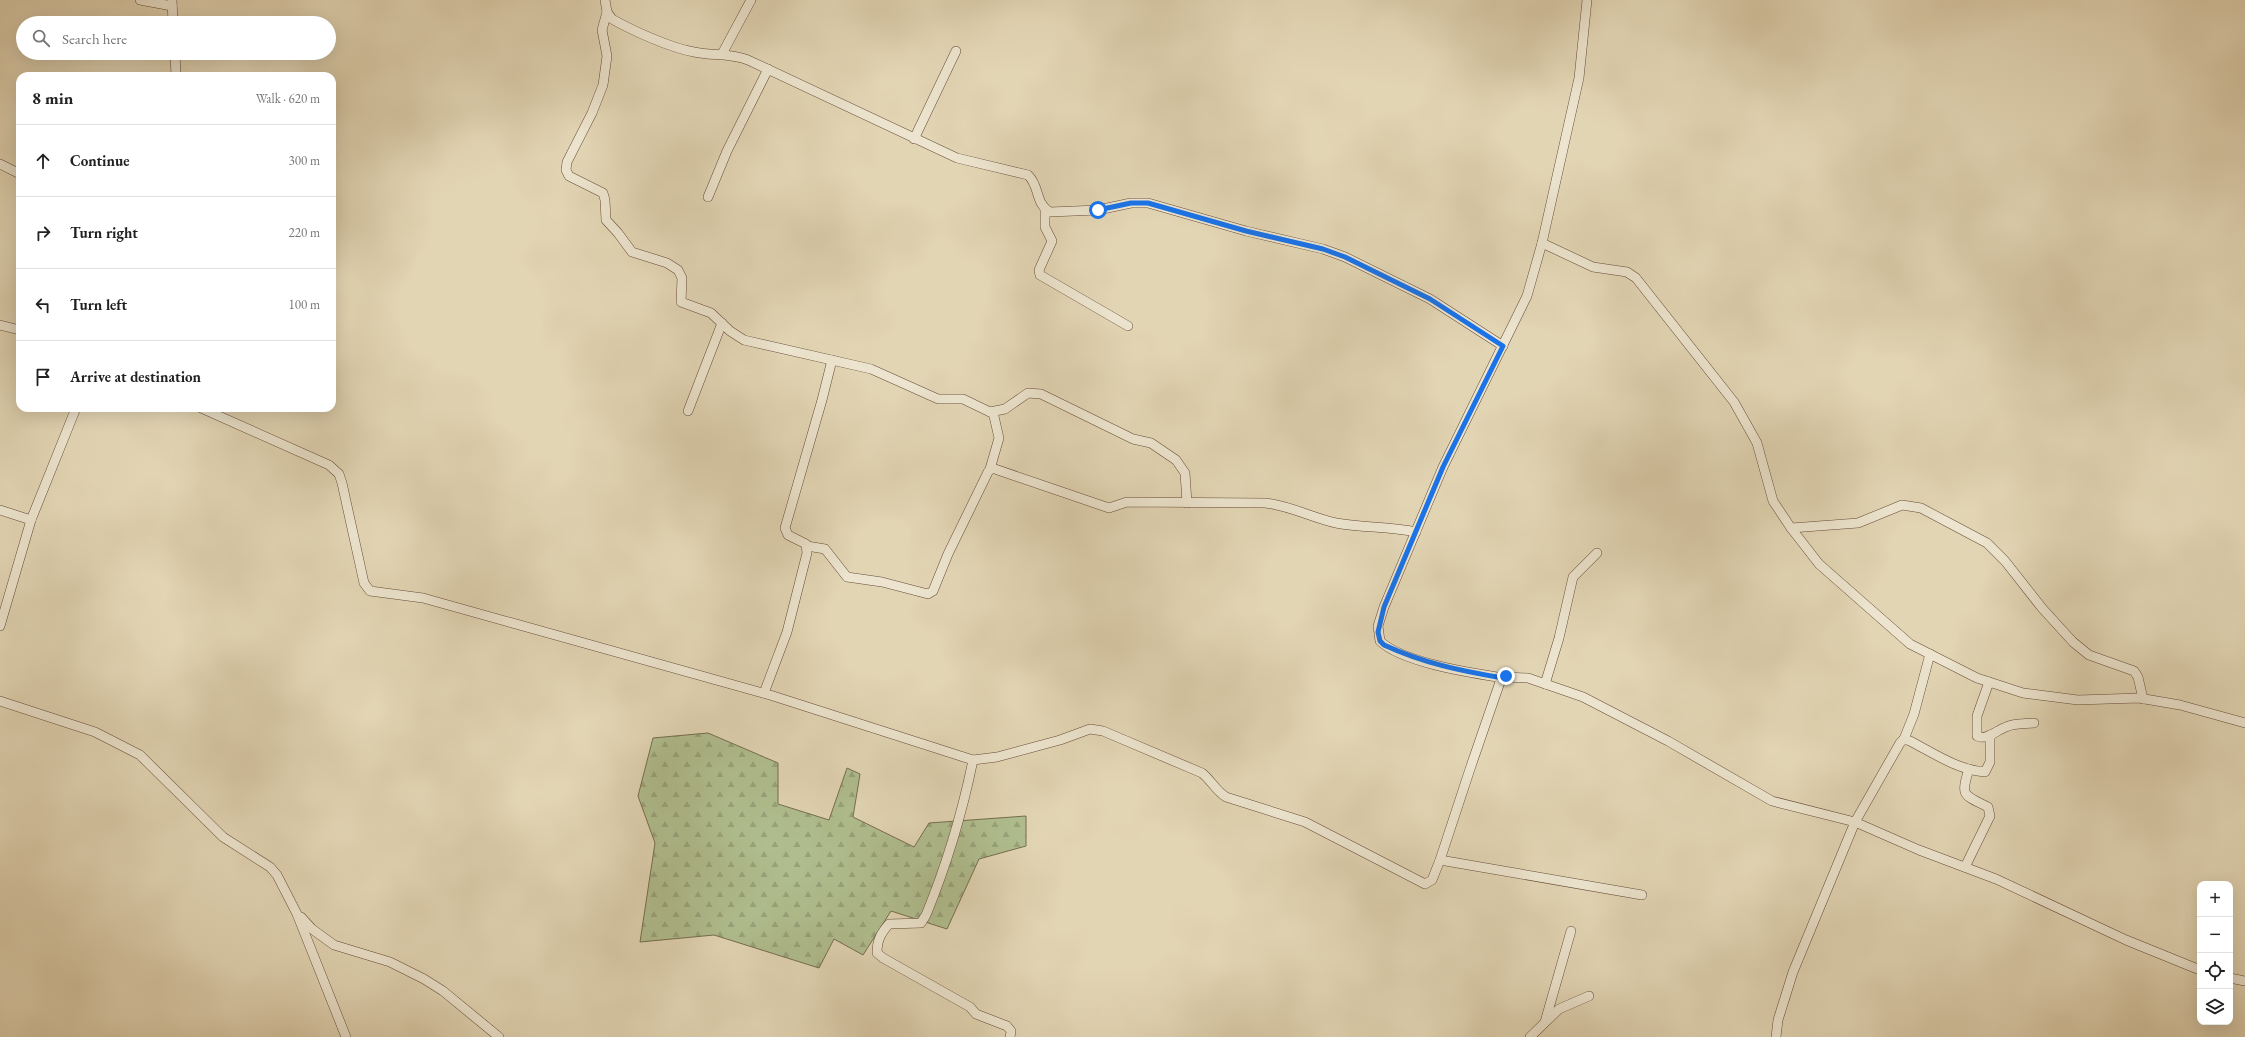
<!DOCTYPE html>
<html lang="en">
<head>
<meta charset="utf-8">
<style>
  body { margin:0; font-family:"EB Garamond",serif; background:#f2f2f2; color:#222 }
  .controls { position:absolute; right:12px; bottom:12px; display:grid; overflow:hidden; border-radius:8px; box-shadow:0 4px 16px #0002 }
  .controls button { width:36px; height:36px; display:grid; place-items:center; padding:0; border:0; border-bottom:1px solid #e0e0e0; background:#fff; color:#222; font:20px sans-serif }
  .stop { position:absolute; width:12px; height:12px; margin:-9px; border:3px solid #1a73e8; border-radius:50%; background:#fff }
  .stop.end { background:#1a73e8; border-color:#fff; box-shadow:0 1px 4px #0008 }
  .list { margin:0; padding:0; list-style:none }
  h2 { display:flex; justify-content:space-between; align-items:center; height:52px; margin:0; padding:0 16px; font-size:17px }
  h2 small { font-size:13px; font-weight:400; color:#767676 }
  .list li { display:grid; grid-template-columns:26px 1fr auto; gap:12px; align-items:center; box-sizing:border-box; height:72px; padding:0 16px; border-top:1px solid #e0e0e0 }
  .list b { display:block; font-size:15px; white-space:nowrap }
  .list em { font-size:13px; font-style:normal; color:#767676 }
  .icon { flex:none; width:22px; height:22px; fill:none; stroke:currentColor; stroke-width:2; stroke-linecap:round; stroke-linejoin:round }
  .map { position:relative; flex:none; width:2245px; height:1037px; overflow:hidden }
  .search { position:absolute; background:#fff; box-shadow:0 4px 16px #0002; left:16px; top:16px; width:320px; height:44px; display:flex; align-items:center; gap:10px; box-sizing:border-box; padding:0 14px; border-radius:22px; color:#767676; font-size:15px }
  .panel { position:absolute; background:#fff; box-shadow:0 4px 16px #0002; left:16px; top:72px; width:320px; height:340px; border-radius:12px }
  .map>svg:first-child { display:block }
  .forest { fill:url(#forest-firs); stroke:#766d4e }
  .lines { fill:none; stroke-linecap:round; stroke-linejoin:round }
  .street-casing { stroke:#664a37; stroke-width:10 }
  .street { stroke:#ece4ce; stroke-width:9 }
  .route { stroke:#1a73e8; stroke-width:5 }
</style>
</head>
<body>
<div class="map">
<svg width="2245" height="1037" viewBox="0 0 2245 1037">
  <defs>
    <pattern id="forest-firs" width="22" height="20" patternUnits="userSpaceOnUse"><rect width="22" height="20" fill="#b0be8f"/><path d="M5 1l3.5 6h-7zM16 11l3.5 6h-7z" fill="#98a37a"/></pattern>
  </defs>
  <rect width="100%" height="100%" fill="#e2d5b4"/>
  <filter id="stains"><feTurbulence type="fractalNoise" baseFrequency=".005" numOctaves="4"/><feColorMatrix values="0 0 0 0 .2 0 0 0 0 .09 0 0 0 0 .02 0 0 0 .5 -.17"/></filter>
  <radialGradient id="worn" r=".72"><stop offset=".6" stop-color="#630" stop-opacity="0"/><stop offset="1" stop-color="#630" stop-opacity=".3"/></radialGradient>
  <polygon class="forest" points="708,733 778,763 778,804 829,820 847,768 860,774 853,817 914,847 929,823 1026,816 1026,846 979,859 947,929 891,911 863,955 834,939 819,968 714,935 640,942 655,843 638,796 653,738"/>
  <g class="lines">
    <g class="street-casing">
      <g id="street">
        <polyline points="140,0 172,6"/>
        <polyline points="172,0 173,23"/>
        <path d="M605,0L607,12L612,19C633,31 671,48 694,52C713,56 730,53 748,60L957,158L1028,175C1040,186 1035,204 1050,212L1098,210L1131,203H1148L1246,231L1323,249L1345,257L1430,299L1503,346"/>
        <polyline points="607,12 602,30 607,56 603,85 592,113 567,162 566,170 569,176 603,193 605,200 606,220 618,233 632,252 667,263 678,270 682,278 681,302 711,313 730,331 744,340 871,369 938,399 963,399 990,412 1005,409 1028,393 1041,394 1133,439 1151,443 1176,460 1185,473 1187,503"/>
        <polyline points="175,53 176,76"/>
        <polyline points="722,54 751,0"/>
        <polyline points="914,139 956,51"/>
        <polyline points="0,164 20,174"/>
        <polyline points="708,197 727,151 768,69"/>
        <polyline points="1045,209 1045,227 1052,241 1039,270 1040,275 1128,326"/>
        <polyline points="1542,243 1593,267 1627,272 1636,278 1734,402 1757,443 1773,501 1791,528 1819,564 1910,644 1977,678 2023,693 2078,700 2139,698 2180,705 2245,723"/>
        <polyline points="0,325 20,330"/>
        <path d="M201,408L329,465L339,474L342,483L364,583L370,591L423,598L770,695L973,760L997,757L1060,740L1090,729L1103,731L1202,773C1211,780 1216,791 1226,797L1305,822L1425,884L1432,880L1440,860L1471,766L1500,682L1506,677L1528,678L1583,697L1668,741L1772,801L1855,822L1919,850L1996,879L2126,940L2200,970"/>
        <polyline points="688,411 722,323"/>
        <polyline points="990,412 993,412 999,438 990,469"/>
        <polyline points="0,510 31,520"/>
        <polyline points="1791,528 1858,523 1902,505 1921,508 1987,543 2005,561 2042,608 2073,642 2089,655 2134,671 2138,677 2143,699"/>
        <path d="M807,546L825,549L847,577L882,582L928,594L933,591L948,554L988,472L992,468L1109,508L1127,502L1265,503C1289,505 1312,518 1336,523C1362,528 1389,526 1416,532"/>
        <polyline points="0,626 31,520 76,408"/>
        <path d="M1503,678C1472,673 1403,663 1380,641L1378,626L1384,607L1443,467L1527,296L1542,243L1579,78L1587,0"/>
        <path d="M1989,682L1977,716V736C1986,741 1997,730 2006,727C2014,723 2025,724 2034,723"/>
        <polyline points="1545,684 1559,638 1573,577 1597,553"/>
        <polyline points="764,693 787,632 807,553 806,544 788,535 785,528 822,400 832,360"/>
        <polyline points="0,701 95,732 140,755 223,837 270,867 277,875 297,914 346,1037"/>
        <polyline points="1904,739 1914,714 1930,654"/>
        <path d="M973,760C962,814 947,864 926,915L921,923L889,924C881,933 877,940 877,953L883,958L970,1007L976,1014L1007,1026L1011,1031L1010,1037"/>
        <polyline points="1440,860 1642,895"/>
        <path d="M1965,867L1990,816L1988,807C1964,795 1960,797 1969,769"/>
        <polyline points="301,917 312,929 334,945 390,962 424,979 443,991 499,1037"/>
        <polyline points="2230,978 2245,981"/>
        <polyline points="1545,1022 1571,931"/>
        <polyline points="1530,1037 1559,1009 1589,996"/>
        <path d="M1776,1037L1778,1020L1793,972L1855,822L1900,743L1904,739L1910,741C1933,753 1958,770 1985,772L1990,762V735"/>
      </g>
    </g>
    <use href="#street" class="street"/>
  </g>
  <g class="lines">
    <path class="route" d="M1098,210L1131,203H1148L1246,231L1323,249L1345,257L1430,299L1503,346L1443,467L1384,607L1378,632L1380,641L1384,645C1423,663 1461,671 1503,678L1506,676"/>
  </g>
  <rect width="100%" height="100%" filter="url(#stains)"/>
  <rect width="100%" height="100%" fill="url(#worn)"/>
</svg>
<div class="controls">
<button>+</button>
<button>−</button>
<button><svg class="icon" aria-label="locate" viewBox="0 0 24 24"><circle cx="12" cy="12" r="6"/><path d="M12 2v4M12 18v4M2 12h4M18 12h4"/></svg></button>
<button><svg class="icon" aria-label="layers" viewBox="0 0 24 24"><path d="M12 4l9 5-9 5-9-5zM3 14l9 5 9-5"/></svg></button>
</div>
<div class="stop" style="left:1098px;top:210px"></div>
<div class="stop end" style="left:1506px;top:676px"></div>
<div class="search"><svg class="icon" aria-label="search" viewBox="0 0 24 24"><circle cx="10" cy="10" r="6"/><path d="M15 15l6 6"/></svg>Search here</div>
<section class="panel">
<h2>8 min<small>Walk · 620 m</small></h2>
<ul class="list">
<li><svg class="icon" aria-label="ahead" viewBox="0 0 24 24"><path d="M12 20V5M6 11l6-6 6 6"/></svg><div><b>Continue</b></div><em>300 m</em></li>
<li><svg class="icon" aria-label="right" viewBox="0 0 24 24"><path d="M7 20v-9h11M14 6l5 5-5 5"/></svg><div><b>Turn right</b></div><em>220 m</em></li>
<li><svg class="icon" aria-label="left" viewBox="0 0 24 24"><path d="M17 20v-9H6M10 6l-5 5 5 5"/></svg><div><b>Turn left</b></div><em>100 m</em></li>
<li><svg class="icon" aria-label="arrive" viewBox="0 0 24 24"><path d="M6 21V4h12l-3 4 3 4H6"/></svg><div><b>Arrive at destination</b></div></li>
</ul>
</section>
</div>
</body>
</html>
